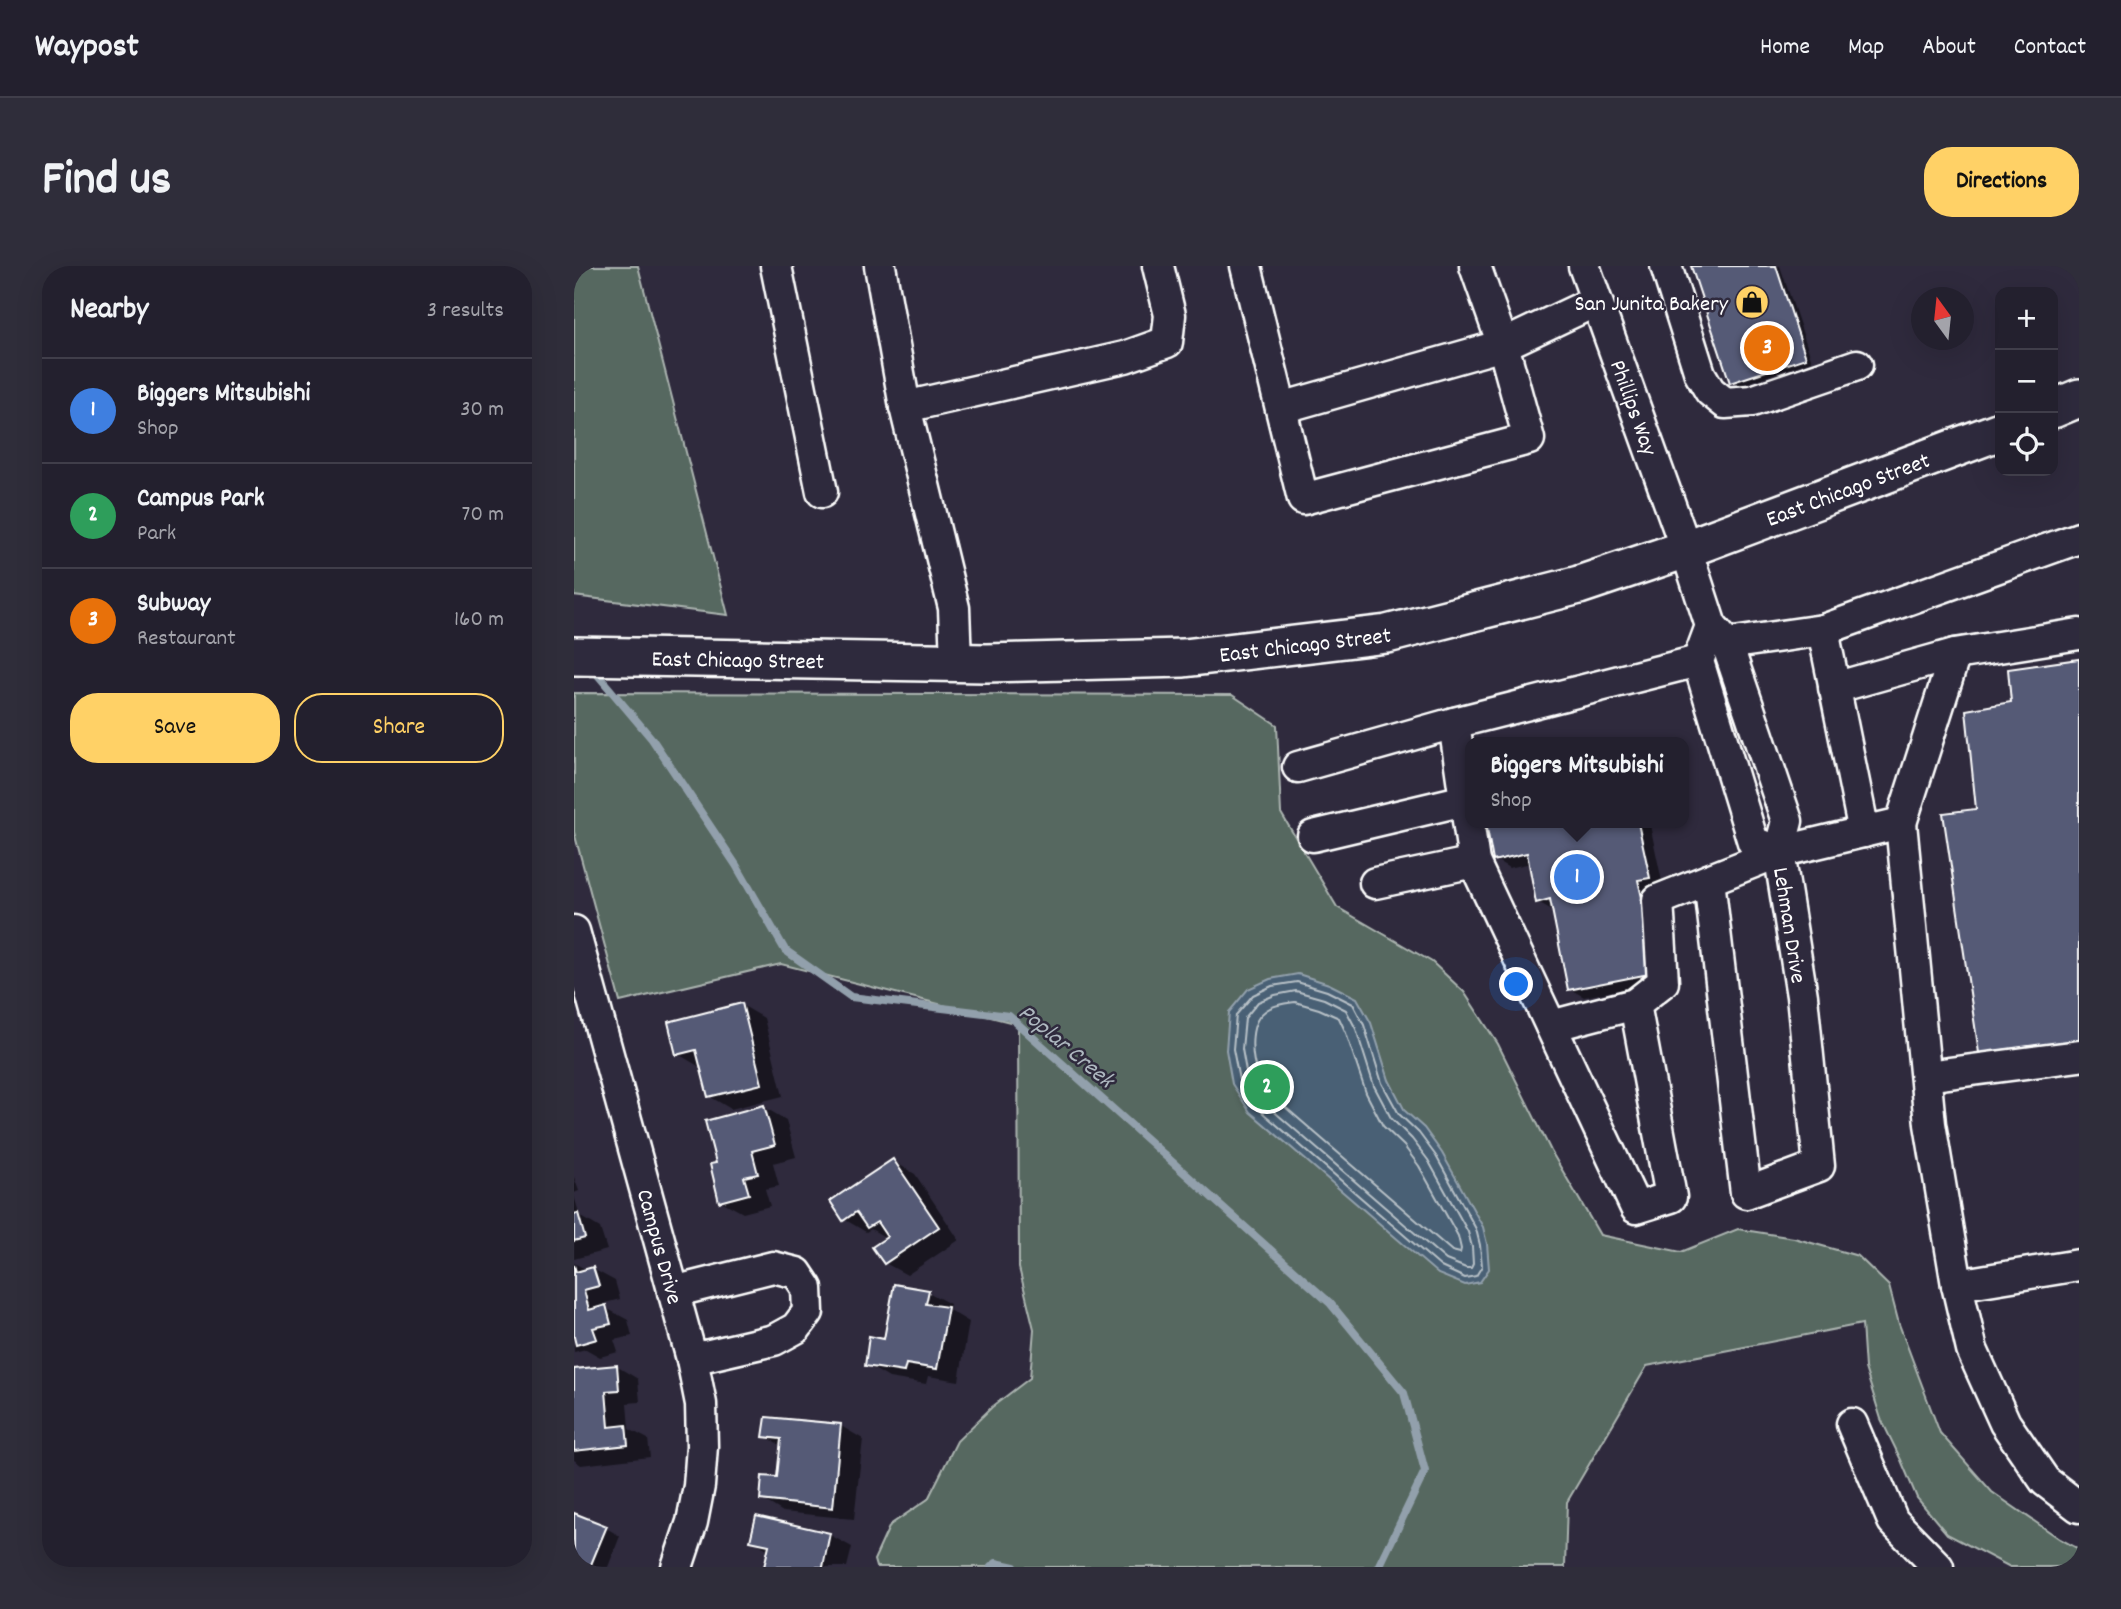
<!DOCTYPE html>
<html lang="en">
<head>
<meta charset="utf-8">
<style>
  body { margin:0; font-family:Dekko,sans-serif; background:#2f2d3a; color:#f1f3f6 }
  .controls { position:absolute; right:21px; top:21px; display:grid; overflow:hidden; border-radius:14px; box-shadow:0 7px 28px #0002 }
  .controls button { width:63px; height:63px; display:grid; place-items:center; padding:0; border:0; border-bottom:2px solid #403e4a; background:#23202e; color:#f1f3f6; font:35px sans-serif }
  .compass { position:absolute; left:1337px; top:21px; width:63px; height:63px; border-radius:50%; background:#23202e; box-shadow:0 7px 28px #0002; rotate:345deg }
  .you { position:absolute; left:943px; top:719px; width:24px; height:24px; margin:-18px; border:5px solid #fff; border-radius:50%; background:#1a73e8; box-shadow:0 0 0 10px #1a73e833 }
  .badge { display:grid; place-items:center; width:46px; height:46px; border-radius:50%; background:#ffd166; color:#fff; font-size:23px; font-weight:700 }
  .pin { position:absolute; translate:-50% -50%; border:4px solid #fff; box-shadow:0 2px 7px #0006 }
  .popup { position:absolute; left:891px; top:471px; width:224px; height:91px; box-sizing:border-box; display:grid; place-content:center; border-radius:14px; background:#23202e; filter:drop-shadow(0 2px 5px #0005); font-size:23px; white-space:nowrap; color:#a3a3aa }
  .popup b { font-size:26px; color:#f1f3f6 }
  .popup::after { content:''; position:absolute; left:50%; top:100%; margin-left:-14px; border:14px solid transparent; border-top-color:#23202e }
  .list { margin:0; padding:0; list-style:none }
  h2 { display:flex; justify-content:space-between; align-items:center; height:91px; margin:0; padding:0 28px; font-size:30px }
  h2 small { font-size:23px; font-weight:400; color:#a3a3aa }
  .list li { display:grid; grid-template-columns:46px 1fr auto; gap:21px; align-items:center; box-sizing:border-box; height:105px; padding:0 28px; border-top:2px solid #403e4a }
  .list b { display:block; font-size:26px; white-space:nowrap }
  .list p { margin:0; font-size:23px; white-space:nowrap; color:#a3a3aa }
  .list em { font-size:23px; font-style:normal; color:#a3a3aa }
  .actions { display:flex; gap:14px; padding:21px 28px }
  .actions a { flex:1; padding:16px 0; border:2px solid #ffd166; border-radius:28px; text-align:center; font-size:24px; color:#ffd166 }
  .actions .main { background:#ffd166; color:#111 }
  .icon { flex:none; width:38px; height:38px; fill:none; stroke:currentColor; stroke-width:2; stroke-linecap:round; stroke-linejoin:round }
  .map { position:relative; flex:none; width:1505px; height:1301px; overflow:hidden; border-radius:28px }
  header { display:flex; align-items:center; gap:42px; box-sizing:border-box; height:98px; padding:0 35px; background:#23202e; border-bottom:2px solid #403e4a }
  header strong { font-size:33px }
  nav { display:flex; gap:38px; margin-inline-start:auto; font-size:24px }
  .intro { display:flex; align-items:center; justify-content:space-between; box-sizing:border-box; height:168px; padding:0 42px }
  h1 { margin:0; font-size:49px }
  .button { padding:18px 32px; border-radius:28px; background:#ffd166; color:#111; font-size:24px; font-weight:700 }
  main { display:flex; gap:42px; padding:0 42px }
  aside { flex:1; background:#23202e; border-radius:28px; box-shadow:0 7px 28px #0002 }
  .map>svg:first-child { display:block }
  .green { fill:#576860; stroke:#abb4b0; stroke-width:2 }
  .water { fill:#4a6174; stroke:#92a0ac; stroke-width:2 }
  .shadow { fill:#0007 }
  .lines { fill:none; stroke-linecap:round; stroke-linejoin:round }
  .shore { stroke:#b7c0c7; stroke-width:2 }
  .stream { stroke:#92a0ac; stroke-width:8 }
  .building { fill:#555a76; stroke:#fff; stroke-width:2 }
  .minor-casing { stroke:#fff; stroke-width:35 }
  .major-casing { stroke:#fff; stroke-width:42 }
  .minor { stroke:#2f2a3d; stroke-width:30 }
  .major { stroke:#2f2a3d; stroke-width:37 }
  .labels { text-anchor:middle; stroke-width:5; stroke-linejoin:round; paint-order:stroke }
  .poi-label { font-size:23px; fill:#fff; stroke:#2f2a3d; text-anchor:end }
  .street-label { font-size:23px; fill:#fff; stroke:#2f2a3d }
  .water-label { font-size:24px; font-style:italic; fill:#aeb8c0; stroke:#2f2a3d }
</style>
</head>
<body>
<header>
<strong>Waypost</strong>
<nav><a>Home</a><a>Map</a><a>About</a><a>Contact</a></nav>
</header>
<div class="intro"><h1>Find us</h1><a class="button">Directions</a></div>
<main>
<aside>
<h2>Nearby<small>3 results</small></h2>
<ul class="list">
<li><span class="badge" style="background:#3f7fe0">1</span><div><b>Biggers Mitsubishi</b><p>Shop</p></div><em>30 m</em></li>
<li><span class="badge" style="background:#2e9e5b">2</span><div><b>Campus Park</b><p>Park</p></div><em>70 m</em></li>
<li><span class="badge" style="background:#e8710a">3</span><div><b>Subway</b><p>Restaurant</p></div><em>160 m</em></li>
</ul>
<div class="actions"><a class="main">Save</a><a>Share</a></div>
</aside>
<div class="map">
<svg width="1505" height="1301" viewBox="0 0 1505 1301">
  <rect width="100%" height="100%" fill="#2f2a3d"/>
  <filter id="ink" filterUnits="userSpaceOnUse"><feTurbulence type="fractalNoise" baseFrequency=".0143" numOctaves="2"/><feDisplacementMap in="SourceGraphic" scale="14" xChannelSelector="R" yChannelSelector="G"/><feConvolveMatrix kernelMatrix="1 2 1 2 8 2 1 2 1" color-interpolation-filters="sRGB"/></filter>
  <g filter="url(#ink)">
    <g class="green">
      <polygon points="0,0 64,0 154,349 0,330"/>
      <polygon points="0,427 658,429 703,459 707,547 763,641 858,696 890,726 924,778 977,885 1026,969 1107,986 1164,963 1220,972 1284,990 1315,1020 1325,1058 1366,1167 1418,1226 1486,1273 1505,1283 1505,1301 1436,1301 1373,1268 1343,1232 1327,1194 1307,1153 1291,1102 1288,1058 1073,1100 993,1236 991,1301 302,1301 300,1294 316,1259 354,1233 383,1175 418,1141 456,1112 460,1063 445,1002 444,758 207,698 46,736 0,566"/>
    </g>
    <polygon class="water" points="724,708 755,718 783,732 797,757 815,814 831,845 850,862 868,887 909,961 913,978 915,1003 906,1016 891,1019 864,1008 676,846 658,818 652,784 655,746 674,723 696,713"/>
    <g class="shadow">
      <polygon points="1119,0 1206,0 1238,95 1164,120 1158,116"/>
      <polygon points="1505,395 1505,783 1421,794 1407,786 1404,545 1439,438"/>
      <polygon points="913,557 1072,557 1076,559 1089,620 1098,713 1010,731 996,723 978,644 964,636 957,597 935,602 920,593"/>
      <polygon points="168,739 190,752 209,830 157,843 135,830 128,800 126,801 104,788"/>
      <polygon points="190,841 212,854 222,891 199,897 205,920 191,923 196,940 169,947 147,935 144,898"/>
      <polygon points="319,895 341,908 385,974 333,1009 311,997 314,973 297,963 292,966 270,953"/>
      <polygon points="0,911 5,925 0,927"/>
      <polygon points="0,930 6,950 26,962 33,984 0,993"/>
      <polygon points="0,997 13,1004 19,1003 41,1015 46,1033 31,1037 32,1042 54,1054 58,1070 40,1074 44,1086 26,1091 12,1083 0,1086"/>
      <polygon points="354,1026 376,1038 375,1044 395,1056 385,1115 354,1110 352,1118 315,1112 293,1099"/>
      <polygon points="42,1100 64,1113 66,1136 53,1137 55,1163 74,1173 76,1191 7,1199 0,1194 0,1105"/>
      <polygon points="267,1160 289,1173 280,1253 209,1246 188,1233 205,1213 208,1180 191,1170"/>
      <polygon points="0,1249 32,1262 46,1270 34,1301 0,1301"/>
      <polygon points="184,1252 256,1269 278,1281 273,1301 191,1301 195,1284 178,1274"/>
    </g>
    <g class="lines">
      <g class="shore">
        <polygon points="723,716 753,725 779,738 790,759 808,817 825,848 845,867 862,890 902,963 906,979 908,1000 902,1010 891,1012 867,1001 682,841 665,814 659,783 662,749 679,729 698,720"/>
        <polygon points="722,725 750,733 772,744 782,763 800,820 817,852 838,873 854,894 894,966 898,981 899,998 897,1002 892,1002 872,994 689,836 673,811 668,783 671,752 684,736 701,729"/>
        <path d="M721,736L745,743L765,752L772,767L792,827L809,860L830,880L845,900L884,970L887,983L886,987L878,985L696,828C692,822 687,816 684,809C677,792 674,758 690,746C698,739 711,737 721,736Z"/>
      </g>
      <g class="stream">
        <polyline points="18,402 78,473 162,599 211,684 277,731 435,750 756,1037 830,1127 851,1205 805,1301"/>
        <polyline points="417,1301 422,1297 440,1301"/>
      </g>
    </g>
    <g class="building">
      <polygon points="1117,0 1202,0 1232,92 1156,117"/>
      <polygon points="1505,393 1505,774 1405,787 1369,547 1402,543 1392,444 1437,436 1434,403"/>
      <polygon points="912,557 1064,557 1076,612 1064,614 1085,706 994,724 976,633 962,637 953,587 919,595"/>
      <polygon points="168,737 188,818 134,831 122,784 102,789 94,756"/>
      <polygon points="190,839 201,879 178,885 184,908 170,911 175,928 145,936 136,898 142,897 131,855"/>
      <polygon points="319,893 365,961 310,998 298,981 313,971 303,956 293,962 282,946 269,955 256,935"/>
      <polygon points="4,947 11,972 0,975 0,948"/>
      <polygon points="0,999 2,1006 19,1001 25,1020 10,1024 15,1044 32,1039 37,1058 19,1062 23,1073 2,1079 0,1071"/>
      <polygon points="320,1018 355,1024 352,1038 374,1041 363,1103 332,1098 330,1106 291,1100 295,1070 310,1073"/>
      <polygon points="43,1099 45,1124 32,1125 35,1161 52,1159 54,1179 0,1185 0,1103"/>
      <polygon points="192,1151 267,1158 259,1242 186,1234 188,1210 203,1211 207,1173 189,1171"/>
      <polygon points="0,1247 33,1260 16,1301 0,1301"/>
      <polygon points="182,1250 256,1267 249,1301 190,1301 195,1279 176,1275"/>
    </g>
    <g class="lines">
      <g class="minor-casing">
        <g id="minor">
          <polyline points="202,0 248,226"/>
          <polyline points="306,0 331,141 380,342 382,396"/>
          <polyline points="672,0 729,233 955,173 929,79 1022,35"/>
          <path id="s1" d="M1010,0L1112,283L1137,360L1124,395L1179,576L1205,586"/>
          <polyline points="1092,0 1126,108 1136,125 1151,137 1178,135 1283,99"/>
          <polyline points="331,141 551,91 593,76 596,49 584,0"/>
          <polyline points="707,142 929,79 901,0"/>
          <polyline points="1249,364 1290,566"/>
          <polyline points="1153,378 1249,364 1505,272"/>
          <polyline points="1260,422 1381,388"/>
          <polyline points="724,501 880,457"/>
          <polyline points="1327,557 1356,858 1383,1019 1505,999"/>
          <polyline points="739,570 891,534"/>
          <polyline points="1135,614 1172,927 1245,900 1228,730 1205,586 1213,555 1153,378 1137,360"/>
          <polyline points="801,617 900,596"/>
          <path id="s2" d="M0,665L118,1093L127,1138L128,1180L125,1220L118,1256L103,1301"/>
          <polyline points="1061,738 1097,931 1062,942 900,596 880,457 1124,395"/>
          <polyline points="977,760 1061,738 1089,716 1084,634 1205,586 1327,557 1381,388 1505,368"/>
          <polyline points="1352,810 1505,790"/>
          <polyline points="1383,1019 1398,1084 1431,1157 1471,1215 1505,1241"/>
          <polyline points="99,1026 199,1001 223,1007 233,1022 234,1046 222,1062 200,1074 118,1093"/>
          <polyline points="1278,1158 1319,1255 1364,1301"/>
        </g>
      </g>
      <g class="major-casing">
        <g id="major">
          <polyline points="1479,143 1505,132"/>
          <path id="s3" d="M0,390L412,397L610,392L813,368L1005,319L1112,283L1426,165"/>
        </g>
      </g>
      <use href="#minor" class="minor"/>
      <use href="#major" class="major"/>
    </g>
  </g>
  <defs>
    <g id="shop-disc" transform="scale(1.75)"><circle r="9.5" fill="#ffd166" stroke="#2f2a3d"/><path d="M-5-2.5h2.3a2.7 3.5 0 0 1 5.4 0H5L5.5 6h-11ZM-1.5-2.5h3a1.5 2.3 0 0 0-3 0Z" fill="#111"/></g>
  </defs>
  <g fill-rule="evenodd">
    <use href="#shop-disc" x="1178" y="36"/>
  </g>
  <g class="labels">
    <g class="poi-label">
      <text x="1154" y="44">San Junita Bakery</text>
    </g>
    <g class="street-label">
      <text dy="8" stroke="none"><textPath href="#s1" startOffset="150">Phillips Way</textPath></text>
      <text dy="8" stroke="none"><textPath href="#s3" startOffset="1298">East Chicago Street</textPath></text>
      <text dy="8" stroke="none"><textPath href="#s3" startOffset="732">East Chicago Street</textPath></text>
      <text dy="8" stroke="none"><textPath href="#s3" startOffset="164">East Chicago Street</textPath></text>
      <text transform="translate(1217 659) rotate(81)" y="8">Lehman Drive</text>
      <text dy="8" stroke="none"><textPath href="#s2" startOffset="327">Campus Drive</textPath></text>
    </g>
    <g class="water-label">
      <text transform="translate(493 779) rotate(40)" y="8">Poplar Creek</text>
    </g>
  </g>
</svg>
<div class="controls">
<button>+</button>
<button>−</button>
<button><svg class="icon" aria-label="locate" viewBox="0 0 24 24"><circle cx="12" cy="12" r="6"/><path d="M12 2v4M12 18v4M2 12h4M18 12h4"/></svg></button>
</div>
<svg class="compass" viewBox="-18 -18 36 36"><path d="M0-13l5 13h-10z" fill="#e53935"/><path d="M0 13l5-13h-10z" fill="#a3a3aa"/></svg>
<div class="you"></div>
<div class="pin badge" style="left:1003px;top:611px;background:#3f7fe0">1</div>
<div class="popup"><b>Biggers Mitsubishi</b>Shop</div>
<div class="pin badge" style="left:693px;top:821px;background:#2e9e5b">2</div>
<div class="pin badge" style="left:1193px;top:82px;background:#e8710a">3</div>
</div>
</main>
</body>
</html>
